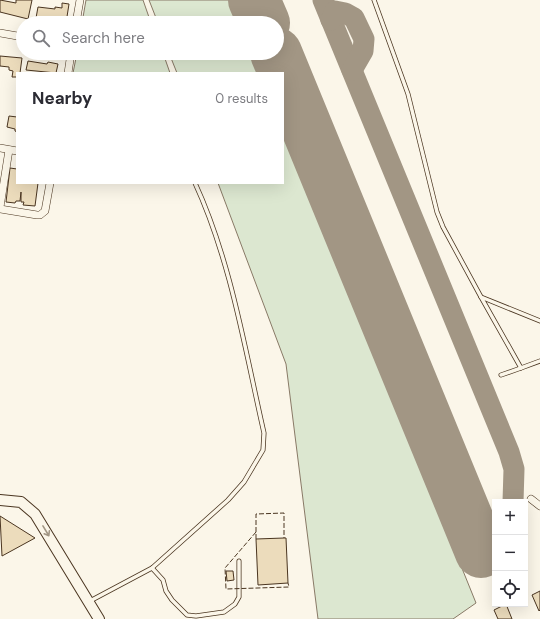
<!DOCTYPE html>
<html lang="en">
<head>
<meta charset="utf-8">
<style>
  body { margin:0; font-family:"DM Sans",sans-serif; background:#f2f2f3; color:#2b2b33 }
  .controls { position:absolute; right:12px; bottom:12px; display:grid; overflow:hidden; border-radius:0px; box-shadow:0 4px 16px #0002 }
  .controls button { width:36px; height:36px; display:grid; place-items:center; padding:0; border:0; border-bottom:1px solid #e1e1e2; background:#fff; color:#2b2b33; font:20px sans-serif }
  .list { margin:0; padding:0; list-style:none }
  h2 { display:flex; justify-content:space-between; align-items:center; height:52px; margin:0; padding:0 16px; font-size:17px }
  h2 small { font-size:13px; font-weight:400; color:#7c7c81 }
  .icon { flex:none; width:22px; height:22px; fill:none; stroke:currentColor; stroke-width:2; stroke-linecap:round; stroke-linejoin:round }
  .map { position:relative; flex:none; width:540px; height:619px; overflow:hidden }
  .search { position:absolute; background:#fff; box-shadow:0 4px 16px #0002; left:16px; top:16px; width:268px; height:44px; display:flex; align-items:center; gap:10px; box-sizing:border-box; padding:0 14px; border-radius:22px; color:#7c7c81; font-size:15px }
  .panel { position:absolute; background:#fff; box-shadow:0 4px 16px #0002; left:16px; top:72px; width:268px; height:112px; border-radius:0px }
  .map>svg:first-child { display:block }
  .green { fill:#dce7d0; stroke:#887966 }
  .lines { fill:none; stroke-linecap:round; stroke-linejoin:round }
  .taxiway { stroke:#a29684; stroke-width:21 }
  .runway { stroke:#a29684; stroke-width:52 }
  .building { fill:#ecdcbc; stroke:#4a3520 }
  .service-casing { stroke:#4a3520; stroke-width:5 }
  .minor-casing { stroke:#4a3520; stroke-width:8 }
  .secondary-casing { stroke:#4a3520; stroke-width:12 }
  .service { stroke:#fbf6e9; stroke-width:3.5 }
  .minor { stroke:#fbf6e9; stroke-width:7 }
  .secondary { stroke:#fbf6e9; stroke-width:10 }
  .fence { stroke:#4a3520; stroke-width:1; stroke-dasharray:5 2; stroke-linecap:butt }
  .oneway { stroke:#a29684 }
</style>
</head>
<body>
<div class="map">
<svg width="540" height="619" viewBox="0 0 540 619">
  <rect width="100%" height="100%" fill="#fbf6e9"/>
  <g class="green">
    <polygon points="86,0 143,0 151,23 82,23"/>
    <polygon points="149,0 232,0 242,23 158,23"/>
    <polygon points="77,53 163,53 170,73 73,73"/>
    <polygon points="169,53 254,53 262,73 177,73"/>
    <polygon points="283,125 476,603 453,619 318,619 286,364 218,183 283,183"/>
  </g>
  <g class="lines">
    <g class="taxiway">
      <polyline points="323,0 509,452 514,469 513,502"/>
      <polyline points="331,20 335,11 345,13 354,18 364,39 363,51 352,70"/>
      <polyline points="481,552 495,542"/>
    </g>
    <g class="runway">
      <polyline points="254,0 264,23"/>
      <polyline points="276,53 481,552"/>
    </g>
  </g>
  <g class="building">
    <polygon points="0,0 16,3 16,0 32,0 28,19 0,12"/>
    <polygon points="62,3 69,4 66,23 53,22 53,20 36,18 38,7 55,9 55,7 62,8"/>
    <polygon points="0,56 22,58 20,73 17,73 17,77 12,77 13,71 9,70 9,67 0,66"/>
    <polygon points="28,61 47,64 48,62 58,64 56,73 26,70"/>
    <polygon points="9,116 17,117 17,132 15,131 15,129 7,127"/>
    <polygon points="10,168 17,169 17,183 38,183 35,206 23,205 24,202 21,202 21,192 20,201 16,201 15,203 6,202"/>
    <polygon points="0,516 35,538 2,556"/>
    <polygon points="284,538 286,538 288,583 258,585 256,539"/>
    <polygon points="226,571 233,571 234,580 227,581"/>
    <polygon points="540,591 540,610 539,611 532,595"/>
    <polygon points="506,604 512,619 498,619 494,610"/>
  </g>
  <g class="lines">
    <g class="service-casing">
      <g id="service">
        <polyline points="374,0 408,94 437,212 443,227 481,297 540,321"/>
        <polyline points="481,297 521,368 540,361"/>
        <polyline points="501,375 521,368"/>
        <polyline points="152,568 163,580 166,591 172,600 187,615 196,616 224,612 235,604 239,597 239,561"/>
        <path d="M90,601L152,568L228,500L244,482L263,450L264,433C245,350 231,261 195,183"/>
      </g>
    </g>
    <g class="minor-casing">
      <g id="minor">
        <polyline points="76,23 80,0"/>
        <polyline points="0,33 23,37"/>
        <polyline points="68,73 71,53"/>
        <polyline points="0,148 17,151"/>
        <polyline points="0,207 9,150"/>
        <polyline points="0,209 37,215 40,215 45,211 50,183"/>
        <polyline points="531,499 540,506"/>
      </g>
    </g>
    <g class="secondary-casing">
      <polyline id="secondary" points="0,500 21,502 35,514 99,619"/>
    </g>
    <use href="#service" class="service"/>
    <use href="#minor" class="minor"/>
    <use href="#secondary" class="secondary"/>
    <g class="fence">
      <polyline points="256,532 225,568 226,589 289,587 288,583"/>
      <polyline points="256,539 256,514 284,513 284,538"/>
    </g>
  </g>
  <defs><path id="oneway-shaft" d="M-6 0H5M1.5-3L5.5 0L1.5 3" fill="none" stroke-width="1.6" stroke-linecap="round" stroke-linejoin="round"/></defs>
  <use class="oneway" href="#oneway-shaft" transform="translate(46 531) rotate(59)"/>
</svg>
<div class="controls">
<button>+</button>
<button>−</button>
<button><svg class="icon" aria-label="locate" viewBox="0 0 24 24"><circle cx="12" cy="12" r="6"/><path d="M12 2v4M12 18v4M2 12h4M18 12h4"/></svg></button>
</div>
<div class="search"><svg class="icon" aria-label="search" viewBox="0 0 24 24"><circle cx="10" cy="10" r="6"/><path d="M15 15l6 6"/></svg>Search here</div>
<section class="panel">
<h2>Nearby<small>0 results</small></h2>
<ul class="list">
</ul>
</section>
</div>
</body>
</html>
